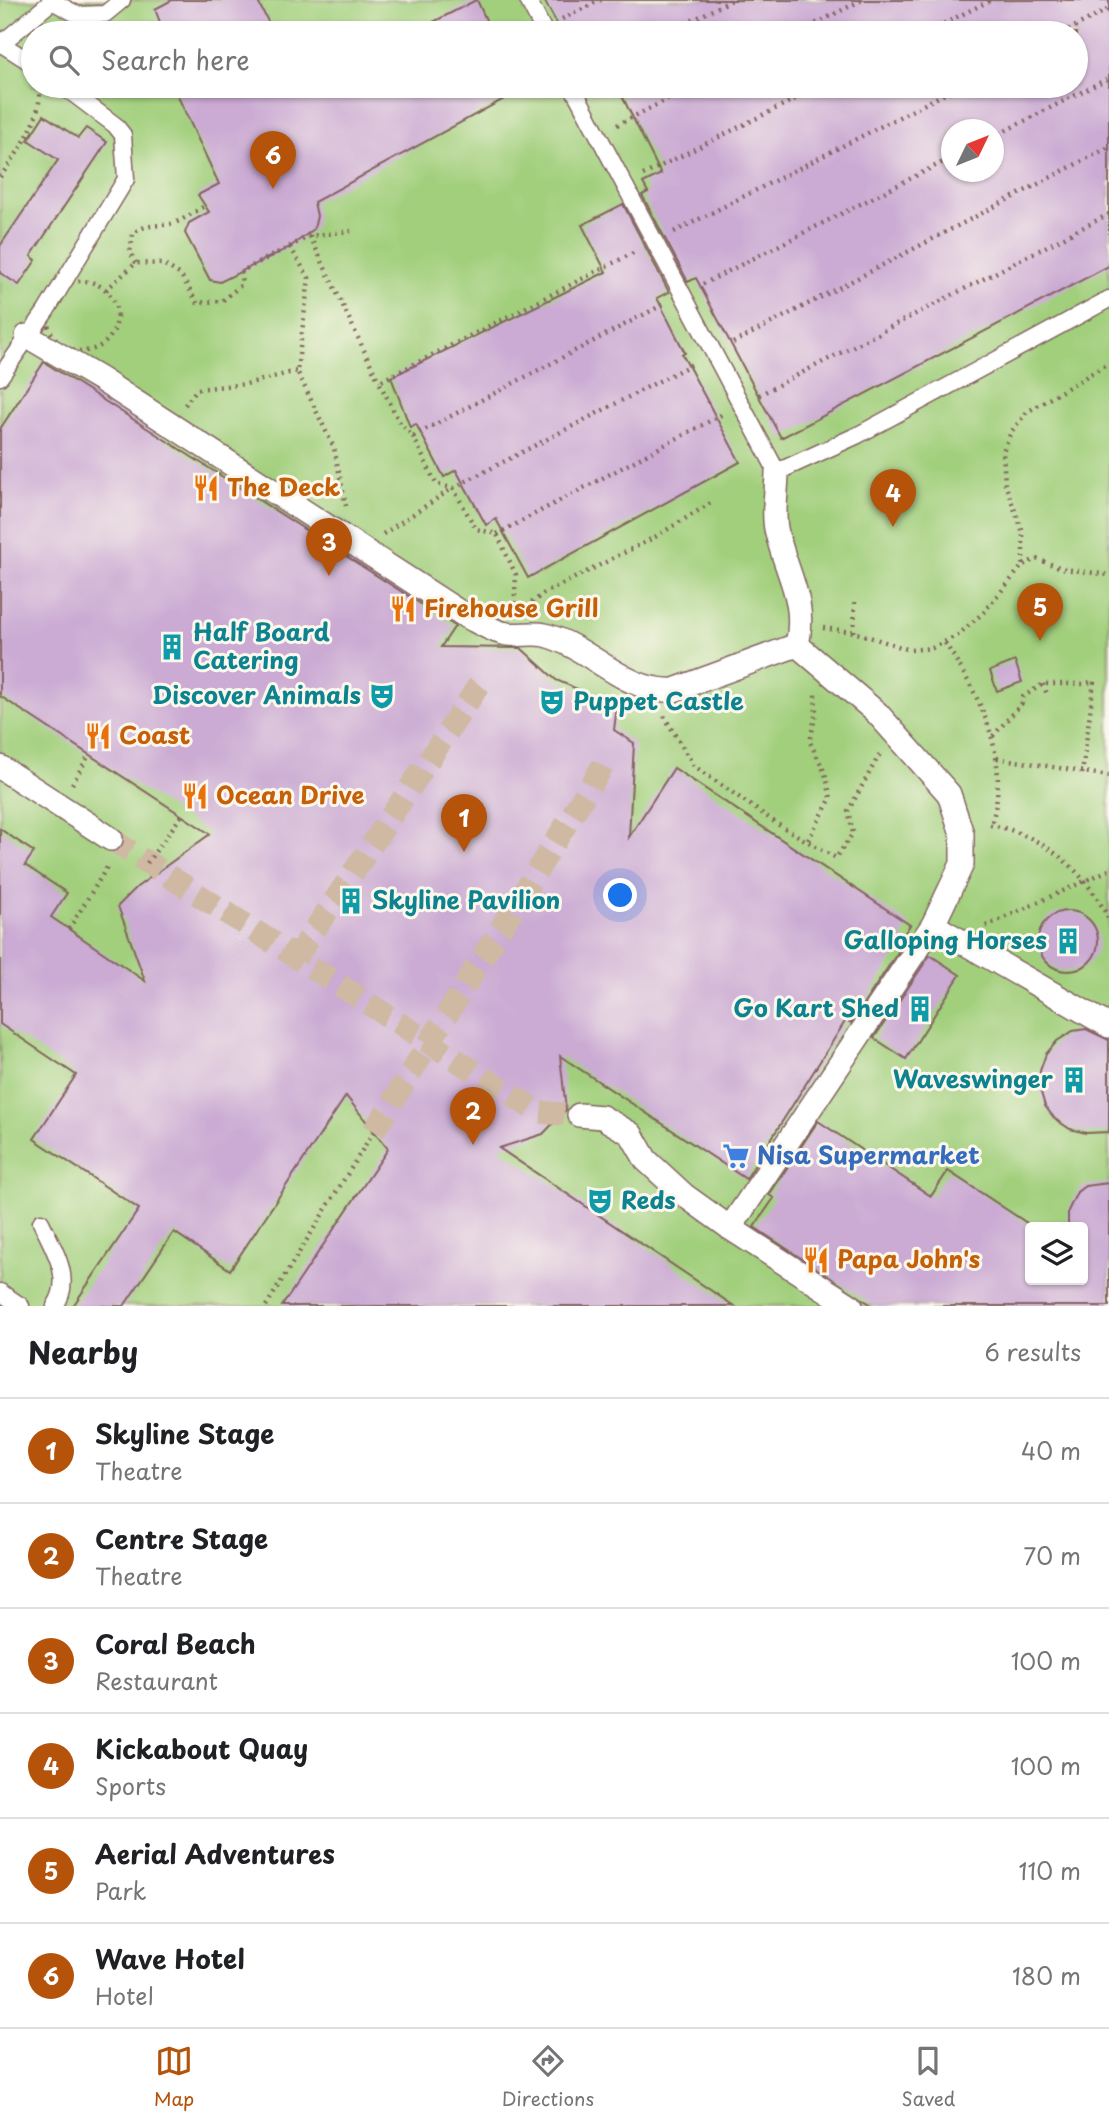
<!DOCTYPE html>
<html lang="en">
<head>
<meta charset="utf-8">
<style>
  body { margin:0; font-family:"Playpen Sans",sans-serif; background:#f2f2f2; color:#202124 }
  .controls { position:absolute; right:21px; bottom:21px; display:grid; overflow:hidden; border-radius:7px; box-shadow:0 2px 5px #0004 }
  .controls button { width:63px; height:63px; display:grid; place-items:center; padding:0; border:0; border-bottom:2px solid #e0e0e0; background:#fff; color:#202124; font:35px sans-serif }
  .compass { position:absolute; left:941px; top:119px; width:63px; height:63px; border-radius:50%; background:#fff; box-shadow:0 2px 5px #0004; rotate:47deg }
  .you { position:absolute; left:621px; top:896px; width:24px; height:24px; margin:-18px; border:5px solid #fff; border-radius:50%; background:#1a73e8; box-shadow:0 0 0 10px #1a73e833 }
  .badge { display:grid; place-items:center; width:46px; height:46px; border-radius:50%; background:#b45309; color:#fff; font-size:23px; font-weight:700 }
  .pin { position:absolute; translate:-50% -58px; filter:drop-shadow(0 2px 4px #0008) }
  .pin::after { content:''; position:absolute; top:37px; width:24px; height:21px; background:inherit; clip-path:polygon(0 0,100% 0,50% 100%) }
  .list { margin:0; padding:0; list-style:none }
  h2 { display:flex; justify-content:space-between; align-items:center; height:91px; margin:0; padding:0 28px; font-size:30px }
  h2 small { font-size:23px; font-weight:400; color:#757577 }
  .list li { display:grid; grid-template-columns:46px 1fr auto; gap:21px; align-items:center; box-sizing:border-box; height:105px; padding:0 28px; border-top:2px solid #e0e0e0 }
  .list b { display:block; font-size:26px; white-space:nowrap }
  .list p { margin:0; font-size:23px; white-space:nowrap; color:#757577 }
  .list em { font-size:23px; font-style:normal; color:#757577 }
  .icon { flex:none; width:38px; height:38px; fill:none; stroke:currentColor; stroke-width:2; stroke-linecap:round; stroke-linejoin:round }
  .map { position:relative; flex:none; width:1109px; height:1306px; overflow:hidden }
  .search { position:absolute; background:#fff; box-shadow:0 2px 5px #0004; left:21px; right:21px; top:21px; height:77px; display:flex; align-items:center; gap:18px; box-sizing:border-box; padding:0 24px; border-radius:38px; color:#757577; font-size:26px }
  .sheet { height:721px; background:#fff }
  nav { display:flex; justify-content:space-around; align-items:center; box-sizing:border-box; height:98px; border-top:2px solid #e0e0e0; background:#fff; font-size:19px; color:#757577 }
  nav a { display:grid; justify-items:center; gap:4px }
  nav .on { color:#b45309 }
  .map>svg:first-child { display:block }
  .green { fill:#a1cf7c; stroke:#767754; stroke-width:2; fill-rule:evenodd }
  .building { fill:#cbaad3; fill-rule:evenodd }
  .lines { fill:none; stroke-linecap:round; stroke-linejoin:round }
  .pedestrian-tunnel { stroke:#cfb9a3; stroke-width:23; stroke-dasharray:23 11; stroke-linecap:butt }
  .service-casing { stroke:#846360; stroke-width:19 }
  .pedestrian-casing { stroke:#846360; stroke-width:26 }
  .path { stroke:#846360; stroke-width:4.5; stroke-dasharray:2 5; stroke-linecap:butt }
  .service { stroke:#fff; stroke-width:16 }
  .pedestrian { stroke:#fff; stroke-width:23 }
  .labels { text-anchor:middle; stroke-width:6; stroke-linejoin:round; paint-order:stroke }
  .food-label { font-size:24px; font-weight:bold; fill:#c56008; stroke:#fbf7ec; text-anchor:start }
  .culture-label { font-size:24px; font-weight:bold; fill:#0d838f; stroke:#fbf7ec; text-anchor:start }
  .shop-label { font-size:24px; font-weight:bold; fill:#366cbe; stroke:#fbf7ec; text-anchor:start }
</style>
</head>
<body>
<div class="map">
<svg width="1109" height="1306" viewBox="0 0 1109 1306">
  <rect width="100%" height="100%" fill="#fbf7ec"/>
  <filter id="ink" filterUnits="userSpaceOnUse"><feTurbulence type="fractalNoise" baseFrequency=".0143" numOctaves="2"/><feDisplacementMap in="SourceGraphic" scale="14" xChannelSelector="R" yChannelSelector="G"/><feConvolveMatrix kernelMatrix="1 2 1 2 8 2 1 2 1" color-interpolation-filters="sRGB"/></filter>
  <filter id="wash" filterUnits="userSpaceOnUse"><feTurbulence type="fractalNoise" baseFrequency=".00686" numOctaves="4" result="noise"/><feDisplacementMap in="SourceGraphic" scale="28" xChannelSelector="R" yChannelSelector="G"/><feGaussianBlur stdDeviation="1.57" result="paint"/><feColorMatrix in="noise" values="0 0 0 0 0 0 0 0 0 0 0 0 0 0 0 0 0 1.4 0 .05"/><feComposite in="paint" operator="in"/></filter>
  <g filter="url(#wash)">
    <rect width="100%" height="100%" fill="#f0e0c1"/>
    <path class="green" d="M0,0H1109V1306H0ZM33,33H1076V86H33ZM951,130H993V172H951ZM1030,1227H1083V1280H1030Z"/>
    <g id="blocks">
      <g class="building">
        <polygon points="172,0 257,0 274,33 164,33 155,9"/>
        <polygon points="477,0 492,33 412,33 476,0"/>
        <path d="M544,0H1109V266L781,438L696,278L688,282L642,195L648,192L643,183L661,174L617,86H1076V33H562ZM951,130H993V172H951Z"/>
        <polygon points="173,86 528,86 314,202 317,216 314,229 290,247 220,282 210,280 185,233 189,223 209,212 198,195 219,184"/>
        <polygon points="44,115 78,138 86,128 107,142 31,256 36,260 19,285 0,273 0,246 58,160 28,140"/>
        <polygon points="623,204 669,292 657,298 685,353 682,354 740,462 528,578 496,519 486,525 456,470 444,477 416,424 410,427 391,377 606,272 582,225"/>
        <polygon points="44,362 455,626 441,647 521,648 556,680 617,706 614,730 634,743 629,837 674,768 910,925 902,937 906,940 851,1023 846,1020 746,1179 560,1056 566,1110 543,1134 499,1148 734,1306 282,1306 388,1149 346,1096 230,1270 174,1232 124,1306 73,1306 139,1209 34,1139 76,1075 0,1024 0,829 34,852 25,865 67,893 51,917 145,981 118,906 137,887 210,834 0,696 0,429"/>
        <polygon points="1015,661 1022,682 997,691 990,671"/>
        <circle cx="1068" cy="941" r="30"/>
        <polygon points="930,955 960,975 906,1059 874,1038"/>
        <polygon points="1086,1029 1109,1040 1109,1132 1086,1133 1070,1129 1055,1119 1045,1106 1040,1089 1040,1071 1046,1054 1057,1041 1073,1031"/>
        <polygon points="818,1121 931,1196 948,1171 1030,1225 1030,1280 1083,1280 1083,1227 1068,1227 1068,1211 1077,1192 1085,1186 1109,1183 1109,1306 873,1306 754,1227 774,1198 769,1195"/>
      </g>
    </g>
  </g>
  <g filter="url(#ink)">
    <use href="#blocks" fill-opacity="0" stroke="#846360" stroke-width="2"/>
    <g class="lines">
      <g class="pedestrian-tunnel">
        <polyline points="111,839 538,1112 579,1115"/>
        <polyline points="296,958 481,682"/>
        <polyline points="374,1131 604,764"/>
      </g>
      <g class="service-casing">
        <g id="service">
          <polyline points="50,0 78,15 105,14 122,0"/>
          <polyline points="528,0 545,33"/>
          <polyline points="0,40 2,43 51,2"/>
          <polyline points="0,43 33,64"/>
          <polyline points="572,86 777,472 858,435 1109,299"/>
          <polyline points="0,377 46,311 126,179 123,135 115,125 63,86"/>
          <path d="M41,1222C53,1248 74,1279 55,1306"/>
          <polyline points="0,1292 21,1306"/>
        </g>
      </g>
      <g class="pedestrian-casing">
        <g id="pedestrian">
          <path d="M27,336L100,379L467,617C479,622 493,632 507,634C519,636 533,632 545,635C591,647 624,693 674,690L797,645L877,713L949,794L962,834V864L933,925L1109,1026"/>
          <path d="M777,472C777,491 772,515 777,533C787,575 807,601 797,645"/>
          <polyline points="0,767 111,839"/>
          <polyline points="579,1115 602,1117 631,1134 646,1160 684,1195 730,1228 933,925"/>
          <polyline points="730,1228 851,1306"/>
        </g>
      </g>
      <g class="path">
        <polyline points="562,19 601,0"/>
        <polyline points="667,33 732,0"/>
        <polyline points="797,33 862,0"/>
        <polyline points="925,33 991,0"/>
        <polyline points="1062,33 1109,9"/>
        <polyline points="617,125 694,86"/>
        <polyline points="993,137 1109,78"/>
        <polyline points="643,175 821,86"/>
        <path d="M0,177C19,151 40,123 40,90"/>
        <polyline points="674,232 960,86"/>
        <polyline points="310,236 379,382"/>
        <polyline points="290,247 309,278 297,371 334,448 346,506"/>
        <path d="M136,263L130,252L133,234C146,223 154,227 170,224C181,222 195,211 205,206"/>
        <circle cx="82" cy="316" r="35"/>
        <polyline points="703,284 951,158"/>
        <polyline points="106,290 136,263 163,264 181,275 197,303 222,301 241,285 242,271 310,236 351,231"/>
        <polyline points="733,343 1109,147"/>
        <polyline points="759,395 1109,214"/>
        <polyline points="185,405 197,389 246,384 297,371"/>
        <polyline points="413,436 664,304"/>
        <polyline points="383,534 453,488 694,363"/>
        <polyline points="497,534 723,414"/>
        <polyline points="1023,565 1023,532 1005,484 1003,451 1011,432 1027,412 1109,363"/>
        <polyline points="526,607 543,594 655,537 714,501"/>
        <polyline points="514,610 516,575 497,534 476,529 453,488 436,484 413,436 400,423 379,382 635,252"/>
        <polyline points="823,628 854,632 910,650 932,648 958,635 984,612 1023,565 1036,559 1065,569 1109,575"/>
        <polyline points="854,632 855,602"/>
        <path d="M945,643C981,698 1012,758 991,825"/>
        <polyline points="1043,684 1048,697"/>
        <polyline points="664,716 694,766 779,825 836,858 853,833 848,811 881,752"/>
        <polyline points="993,736 1022,703 1023,697 1043,684 1084,684 1094,681 1082,774"/>
        <polyline points="997,758 1109,776"/>
        <polyline points="72,784 89,755"/>
        <path d="M990,825C1043,834 1087,872 1109,920"/>
        <polyline points="808,840 831,798 825,773 810,742 816,712 815,693"/>
        <polyline points="147,863 182,815"/>
        <polyline points="986,926 1109,870"/>
        <polyline points="69,929 109,864"/>
        <polyline points="266,1306 374,1131"/>
      </g>
      <use href="#service" class="service"/>
      <use href="#pedestrian" class="pedestrian"/>
    </g>
  </g>
  <defs>
    <g id="restaurant-bare" transform="scale(2.1)"><path d="M-5-6h1v4h1v-4h1v4h1v-4h1v5L-1.5 .5V6h-2V.5L-5-1ZM5-6V6H3V1.5H1.5Q1.5-4 5-6Z" fill="#e8710a" stroke="#fbf7ec" stroke-width="2.5" paint-order="stroke"/></g>
    <g id="building-bare" transform="scale(2.1)"><path d="M-4-6H4V6H1V3H-1V6H-4ZM-2.5-4.3h1.7v1.8h-1.7ZM.8-4.3h1.7v1.8H.8ZM-2.5-1h1.7V.8h-1.7ZM.8-1h1.7V.8H.8Z" fill="#0f9aa8" stroke="#fbf7ec" stroke-width="2.5" paint-order="stroke"/></g>
    <g id="theatre-bare" transform="scale(2.1)"><path d="M-5-5.5Q0-4 5-5.5V0Q5 5 0 6Q-5 5-5 0ZM-3.3-2.5H-1v1.5H-3.3ZM1-2.5H3.3v1.5H1ZM-2.8 1Q0 5.5 2.8 1Z" fill="#0f9aa8" stroke="#fbf7ec" stroke-width="2.5" paint-order="stroke"/></g>
    <g id="supermarket-bare" transform="scale(2.1)"><path d="M-6-5.5h2.5l.6 2H6L4.5 2H-2.5L-4.4-4H-6ZM-1.5 3.2a1.3 1.3 0 1 0 .1 0ZM3 3.2a1.3 1.3 0 1 0 .1 0Z" fill="#3f7fe0" stroke="#fbf7ec" stroke-width="2.5" paint-order="stroke"/></g>
  </defs>
  <g fill-rule="evenodd">
    <use href="#restaurant-bare" x="206" y="488"/>
    <use href="#restaurant-bare" x="403" y="609"/>
    <use href="#building-bare" x="172" y="647"/>
    <use href="#theatre-bare" x="382" y="696"/>
    <use href="#theatre-bare" x="552" y="702"/>
    <use href="#restaurant-bare" x="98" y="736"/>
    <use href="#restaurant-bare" x="195" y="796"/>
    <use href="#building-bare" x="351" y="901"/>
    <use href="#building-bare" x="1068" y="941"/>
    <use href="#building-bare" x="920" y="1009"/>
    <use href="#building-bare" x="1074" y="1080"/>
    <use href="#supermarket-bare" x="736" y="1156"/>
    <use href="#theatre-bare" x="600" y="1201"/>
    <use href="#restaurant-bare" x="816" y="1260"/>
  </g>
  <g class="labels">
    <g class="food-label">
      <text x="227" y="496">The Deck</text>
      <text x="424" y="617">Firehouse Grill</text>
      <text x="119" y="744">Coast</text>
      <text x="216" y="804">Ocean Drive</text>
      <text x="837" y="1268">Papa John's</text>
    </g>
    <g class="culture-label">
      <text x="193" y="641">Half Board<tspan x="193" dy="28">Catering</tspan></text>
      <text x="361" y="704" text-anchor="end">Discover Animals</text>
      <text x="573" y="710">Puppet Castle</text>
      <text x="372" y="909">Skyline Pavilion</text>
      <text x="1047" y="949" text-anchor="end">Galloping Horses</text>
      <text x="899" y="1017" text-anchor="end">Go Kart Shed</text>
      <text x="1053" y="1088" text-anchor="end">Waveswinger</text>
      <text x="621" y="1209">Reds</text>
    </g>
    <g class="shop-label">
      <text x="757" y="1164">Nisa Supermarket</text>
    </g>
  </g>
</svg>
<div class="controls">
<button><svg class="icon" aria-label="layers" viewBox="0 0 24 24"><path d="M12 4l9 5-9 5-9-5zM3 14l9 5 9-5"/></svg></button>
</div>
<svg class="compass" viewBox="-18 -18 36 36"><path d="M0-13l5 13h-10z" fill="#e53935"/><path d="M0 13l5-13h-10z" fill="#757577"/></svg>
<div class="you"></div>
<div class="pin badge" style="left:464px;top:852px">1</div>
<div class="pin badge" style="left:473px;top:1145px">2</div>
<div class="pin badge" style="left:329px;top:576px">3</div>
<div class="pin badge" style="left:893px;top:527px">4</div>
<div class="pin badge" style="left:1040px;top:641px">5</div>
<div class="pin badge" style="left:273px;top:189px">6</div>
<div class="search"><svg class="icon" aria-label="search" viewBox="0 0 24 24"><circle cx="10" cy="10" r="6"/><path d="M15 15l6 6"/></svg>Search here</div>
</div>
<section class="sheet">
<h2>Nearby<small>6 results</small></h2>
<ul class="list">
<li><span class="badge">1</span><div><b>Skyline Stage</b><p>Theatre</p></div><em>40 m</em></li>
<li><span class="badge">2</span><div><b>Centre Stage</b><p>Theatre</p></div><em>70 m</em></li>
<li><span class="badge">3</span><div><b>Coral Beach</b><p>Restaurant</p></div><em>100 m</em></li>
<li><span class="badge">4</span><div><b>Kickabout Quay</b><p>Sports</p></div><em>100 m</em></li>
<li><span class="badge">5</span><div><b>Aerial Adventures</b><p>Park</p></div><em>110 m</em></li>
<li><span class="badge">6</span><div><b>Wave Hotel</b><p>Hotel</p></div><em>180 m</em></li>
</ul>
</section>
<nav>
<a class="on"><svg class="icon" aria-label="map" viewBox="0 0 24 24"><path d="M3 6l6-2 6 2 6-2v14l-6 2-6-2-6 2zM9 4v14M15 6v14"/></svg>Map</a>
<a><svg class="icon" aria-label="directions" viewBox="0 0 24 24"><path d="M12 3l9 9-9 9-9-9zM9 14v-3h6M13 9l2 2-2 2"/></svg>Directions</a>
<a><svg class="icon" aria-label="saved" viewBox="0 0 24 24"><path d="M7 4h10v16l-5-4-5 4z"/></svg>Saved</a>
</nav>
</body>
</html>
